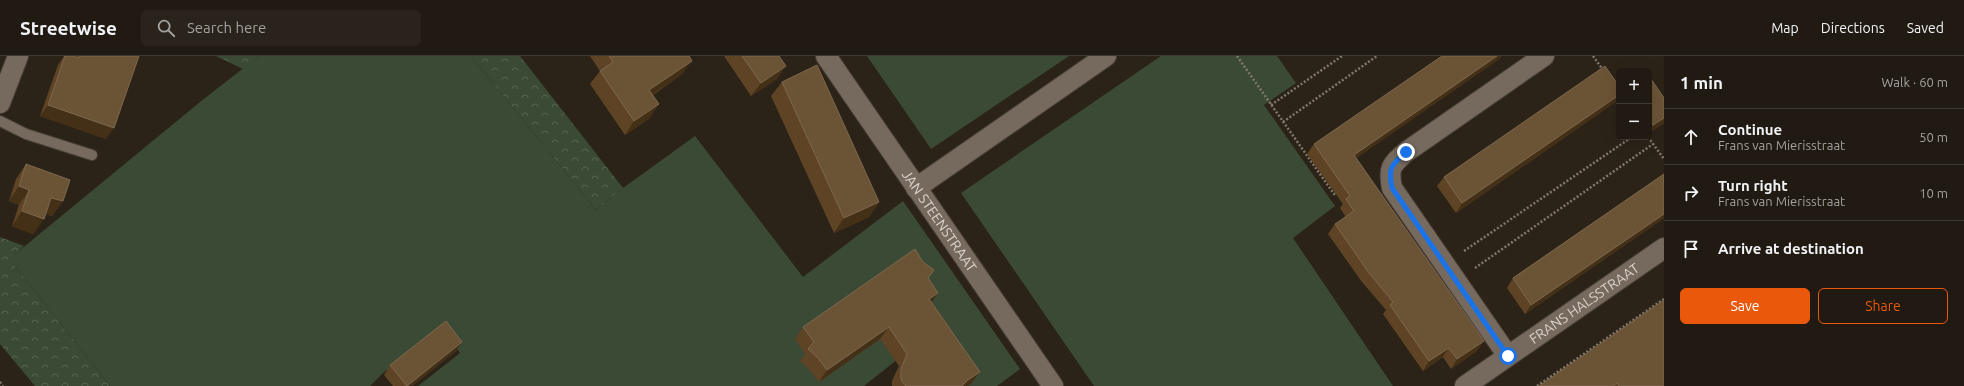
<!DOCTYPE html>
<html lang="en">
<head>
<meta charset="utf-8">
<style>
  body { margin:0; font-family:Ubuntu,sans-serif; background:#29231b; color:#f1f3f6 }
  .controls { position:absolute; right:12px; top:12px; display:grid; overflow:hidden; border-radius:6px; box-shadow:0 4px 16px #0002 }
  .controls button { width:36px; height:36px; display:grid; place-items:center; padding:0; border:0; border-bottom:1px solid #3e3832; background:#211a12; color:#f1f3f6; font:20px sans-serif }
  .stop { position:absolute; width:12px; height:12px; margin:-9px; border:3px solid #1a73e8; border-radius:50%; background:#fff }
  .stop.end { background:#1a73e8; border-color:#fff; box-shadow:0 1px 4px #0008 }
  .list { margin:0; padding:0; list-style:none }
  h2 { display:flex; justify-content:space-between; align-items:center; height:52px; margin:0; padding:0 16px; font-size:17px }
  h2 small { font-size:13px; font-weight:400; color:#a2a19f }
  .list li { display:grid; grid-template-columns:26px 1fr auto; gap:12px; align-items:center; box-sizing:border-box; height:56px; padding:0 16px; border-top:1px solid #3e3832 }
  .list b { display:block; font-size:15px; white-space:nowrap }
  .list p { margin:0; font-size:13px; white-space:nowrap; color:#a2a19f }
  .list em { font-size:13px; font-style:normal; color:#a2a19f }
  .actions { display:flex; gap:8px; padding:12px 16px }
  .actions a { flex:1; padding:9px 0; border:1px solid #ea580c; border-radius:6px; text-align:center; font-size:14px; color:#ea580c }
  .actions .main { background:#ea580c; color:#fff }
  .icon { flex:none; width:22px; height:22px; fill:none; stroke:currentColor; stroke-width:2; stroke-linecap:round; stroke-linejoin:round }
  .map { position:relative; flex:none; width:1664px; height:330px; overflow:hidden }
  header { display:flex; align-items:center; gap:24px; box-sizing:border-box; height:56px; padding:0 20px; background:#211a12; border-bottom:1px solid #3e3832 }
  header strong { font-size:19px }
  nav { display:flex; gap:22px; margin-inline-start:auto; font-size:14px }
  .search { width:280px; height:36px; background:#29231b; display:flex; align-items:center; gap:10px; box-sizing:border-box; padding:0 14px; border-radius:6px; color:#a2a19f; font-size:15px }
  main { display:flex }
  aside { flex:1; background:#211a12 }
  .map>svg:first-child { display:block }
  .green { fill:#3a4a35 }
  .forest { fill:url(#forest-crowns) }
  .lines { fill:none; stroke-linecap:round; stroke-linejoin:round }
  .service-casing { stroke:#494039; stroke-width:12 }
  .minor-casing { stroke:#494039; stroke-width:22 }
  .path { stroke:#80786f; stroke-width:2.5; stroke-dasharray:2 2; stroke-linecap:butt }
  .service { stroke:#766a5e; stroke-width:10 }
  .minor { stroke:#766a5e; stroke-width:20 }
  .wall { fill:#5e4424 }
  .shaded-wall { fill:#443017 }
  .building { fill:#6b5436; stroke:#7d684e }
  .route { stroke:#1a73e8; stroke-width:5 }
  .labels { text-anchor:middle; stroke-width:3; stroke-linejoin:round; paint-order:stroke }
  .street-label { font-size:14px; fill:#dcd5ce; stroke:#231a0f }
</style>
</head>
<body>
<header>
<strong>Streetwise</strong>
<div class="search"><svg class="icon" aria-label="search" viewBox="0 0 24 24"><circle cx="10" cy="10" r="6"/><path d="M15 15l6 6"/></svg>Search here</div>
<nav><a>Map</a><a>Directions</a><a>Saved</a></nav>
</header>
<main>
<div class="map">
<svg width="1664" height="330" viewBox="0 0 1664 330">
  <defs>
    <pattern id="forest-crowns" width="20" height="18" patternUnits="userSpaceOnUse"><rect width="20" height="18" fill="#3a4a35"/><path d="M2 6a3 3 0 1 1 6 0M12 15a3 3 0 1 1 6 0" fill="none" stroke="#566351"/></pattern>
  </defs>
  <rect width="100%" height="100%" fill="#2c2318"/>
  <g class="green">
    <polygon points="259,0 471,0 596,154 623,132 695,80 803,221 903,145 1020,313 997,330 949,330 918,287 864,330 418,330 460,297 441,271 382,318 370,330 110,330 14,209 14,199 200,46"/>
    <polygon points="867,0 1069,0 931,93"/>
    <polygon points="1161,0 1277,0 1296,27 1264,49 1335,150 1293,182 1393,330 1094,330 961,137"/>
  </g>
  <g class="forest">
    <polygon points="216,0 259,0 243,13"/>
    <polygon points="471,0 520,0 623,132 596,154"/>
    <polygon points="0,181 24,190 14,199 14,209 110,330 35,330 0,288"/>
  </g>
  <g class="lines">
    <g class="service-casing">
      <polyline id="service" points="0,65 26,78 92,99"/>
    </g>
    <g class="minor-casing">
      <g id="minor">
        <path id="s1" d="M826,0L1053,330"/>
        <polyline points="0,47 18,0"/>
        <polyline points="916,132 1106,0"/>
        <path d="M1508,300L1392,132C1388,112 1391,109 1406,96L1544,0"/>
        <path id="s2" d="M1465,330L1664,192"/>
      </g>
    </g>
    <g class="path">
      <polyline points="1237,0 1334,138 1338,136"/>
      <polyline points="1593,0 1603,14"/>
      <polyline points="1271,49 1342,0"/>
      <polyline points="1283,66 1377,0"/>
      <polyline points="1648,81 1664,103"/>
      <polyline points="1464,195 1632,81"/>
      <polyline points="1475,212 1653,88"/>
      <polyline points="0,326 3,330"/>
      <polyline points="1537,330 1664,243"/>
    </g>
    <use href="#service" class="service"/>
    <use href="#minor" class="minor"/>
  </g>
  <g class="wall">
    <polygon points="64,0 72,0 75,1 76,0 139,0 106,83 40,60 58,9"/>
    <polygon points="590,0 689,0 682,18 653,39 650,62 625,79 590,28 600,15"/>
    <polygon points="724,0 779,0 777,23 751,40"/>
    <polygon points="1499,3 1356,102 1477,295 1451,313 1443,301 1423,315 1383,258 1386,254 1362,226 1328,178 1335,168 1346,161 1340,152 1343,148 1307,98 1314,88"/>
    <polygon points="1649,20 1664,42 1664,67 1649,77"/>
    <polygon points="782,26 879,146 869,161 834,177 771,40"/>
    <polygon points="1619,30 1619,42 1617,45 1456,157 1437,130 1444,121"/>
    <polygon points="26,108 63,145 52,160 46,158 33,178 12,170 19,149 9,145 16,123"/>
    <polygon points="1664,118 1664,162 1525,258 1507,232 1513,222"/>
    <polygon points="928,222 932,246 980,316 971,328 968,330 892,330 892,325 899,310 880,283 819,326 810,314 800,305 805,298 795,283 803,271"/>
    <polygon points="1664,244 1664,330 1539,330"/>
    <polygon points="462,286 456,295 412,330 393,330 384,319 390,309"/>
  </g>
  <g class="shaded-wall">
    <polygon points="1497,0 1502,0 1499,3 1348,108 1354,99"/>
    <polygon points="692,5 682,18 640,47 649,34"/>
    <polygon points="786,10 777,23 751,40 761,27"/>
    <polygon points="1619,39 1619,42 1617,45 1456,157 1462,147"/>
    <polygon points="659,48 650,62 625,79 634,65"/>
    <polygon points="48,49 114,72 106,83 40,60"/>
    <polygon points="1664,62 1664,67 1649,77 1649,75 1653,69"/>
    <polygon points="19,130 29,134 19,149 9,145"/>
    <polygon points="51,142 63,145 52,160 41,156"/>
    <polygon points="879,146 869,161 834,177 844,162"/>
    <polygon points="22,155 44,163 33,178 12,170"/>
    <polygon points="1664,158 1664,162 1525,258 1531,249"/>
    <polygon points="938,237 930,249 929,243"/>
    <polygon points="889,271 880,283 819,326 827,314"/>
    <polygon points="1484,285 1477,295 1451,313 1457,303"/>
    <polygon points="462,286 456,295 412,330 407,330"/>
    <polygon points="1449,292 1443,301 1423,315 1429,305"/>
    <polygon points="980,316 971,328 968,330 962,330 968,324"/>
  </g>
  <g class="building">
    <polygon points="65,0 72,0 79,2 80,0 139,0 114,72 48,49"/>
    <polygon points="609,0 689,0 692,5 649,34 659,48 634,65 600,15 613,6"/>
    <polygon points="742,0 779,0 786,10 761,27"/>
    <polygon points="1442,0 1497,0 1354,99 1484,285 1457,303 1449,292 1429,305 1390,249 1393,246 1369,217 1335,168 1354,155 1346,143 1350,140 1314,88"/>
    <polygon points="817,9 879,146 844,162 782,26"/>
    <polygon points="1605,10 1619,30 1619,39 1462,147 1444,121"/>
    <polygon points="1649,20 1664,42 1664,62 1653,69 1649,63"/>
    <polygon points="26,108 70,124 63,145 51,142 44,163 22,155 29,134 19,130"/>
    <polygon points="1664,118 1664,158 1531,249 1513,222"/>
    <polygon points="915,193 923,206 934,214 928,222 938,237 929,243 980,316 968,324 962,330 906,330 901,324 901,313 907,298 889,271 827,314 818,302 808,293 814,286 803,271"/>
    <polygon points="1664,244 1664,330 1619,330 1617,327 1613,330 1539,330"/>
    <polygon points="446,265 462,286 407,330 390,309"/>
  </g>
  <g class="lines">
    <path class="route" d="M1406,96C1391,109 1388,112 1392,132L1508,300"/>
  </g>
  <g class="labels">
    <g class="street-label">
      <text dy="5" stroke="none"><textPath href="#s1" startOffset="200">JAN STEENSTRAAT</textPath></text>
      <text dy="5" stroke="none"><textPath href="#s2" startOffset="145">FRANS HALSSTRAAT</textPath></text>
    </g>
  </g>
</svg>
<div class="controls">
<button>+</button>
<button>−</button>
</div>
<div class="stop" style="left:1508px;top:300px"></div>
<div class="stop end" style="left:1406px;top:96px"></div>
</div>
<aside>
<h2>1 min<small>Walk · 60 m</small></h2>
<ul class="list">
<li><svg class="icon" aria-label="ahead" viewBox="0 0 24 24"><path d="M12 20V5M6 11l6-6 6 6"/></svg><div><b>Continue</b><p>Frans van Mierisstraat</p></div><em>50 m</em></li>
<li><svg class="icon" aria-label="right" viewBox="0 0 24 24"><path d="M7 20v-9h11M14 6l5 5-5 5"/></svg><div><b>Turn right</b><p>Frans van Mierisstraat</p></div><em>10 m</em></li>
<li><svg class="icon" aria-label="arrive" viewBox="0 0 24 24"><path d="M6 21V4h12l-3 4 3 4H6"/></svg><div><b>Arrive at destination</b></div></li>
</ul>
<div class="actions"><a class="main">Save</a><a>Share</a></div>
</aside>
</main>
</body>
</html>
